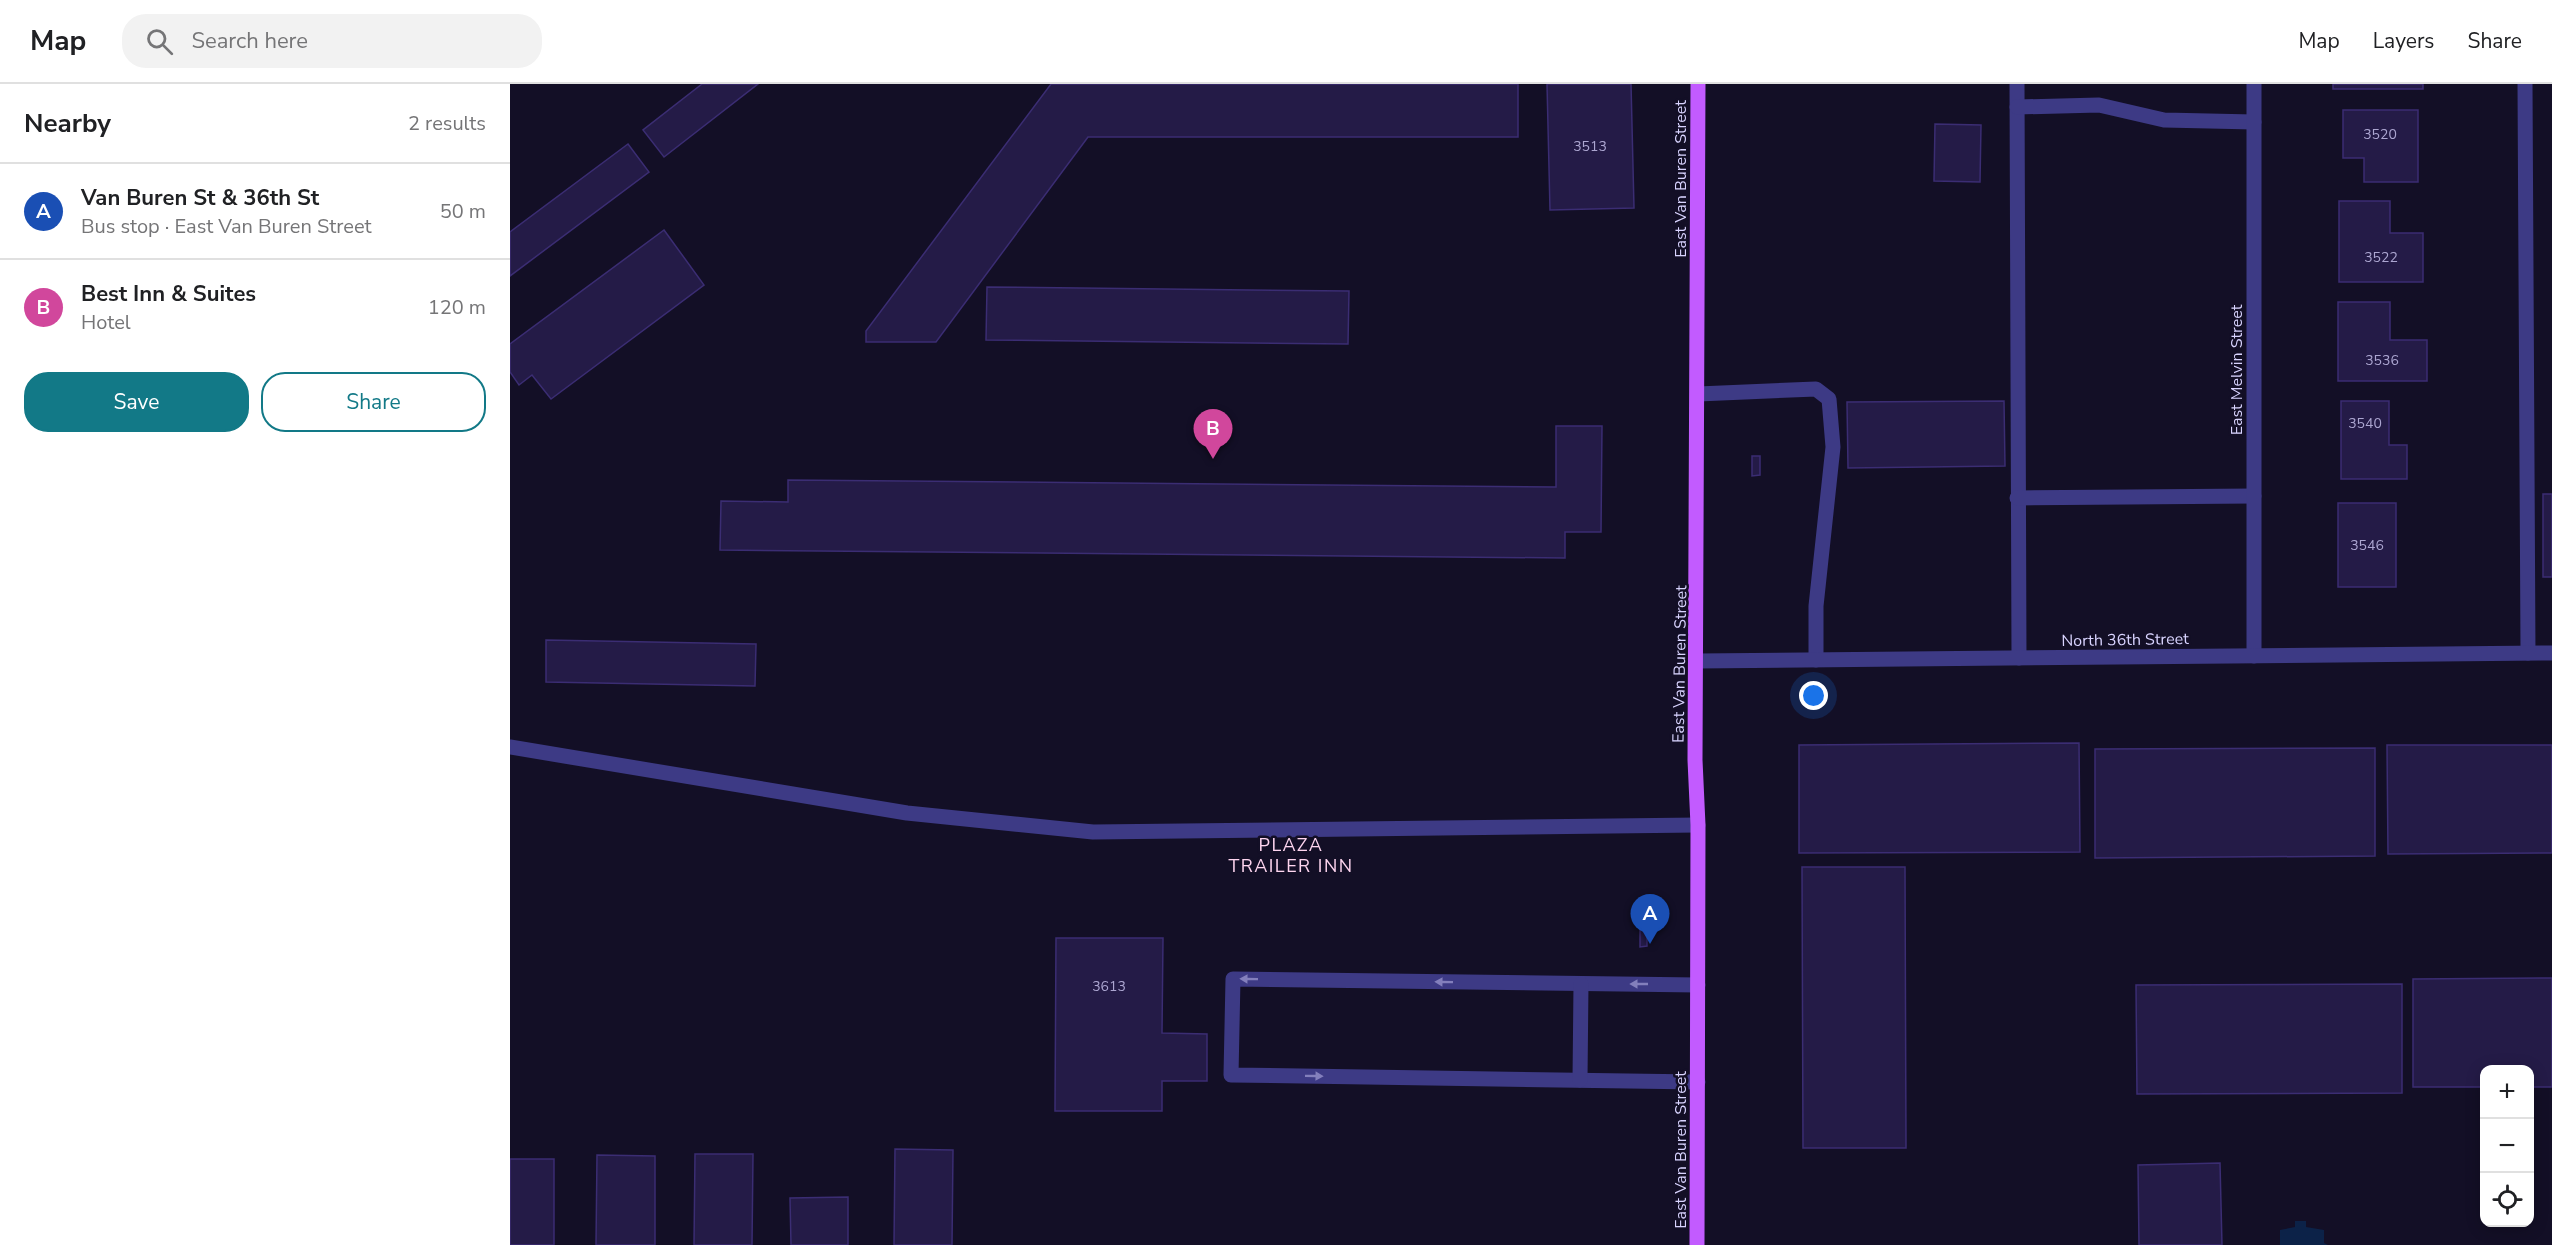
<!DOCTYPE html>
<html lang="en">
<head>
<meta charset="utf-8">
<style>
  body { margin:0; font-family:"Nunito Sans",sans-serif; background:#f2f2f2; color:#202124 }
  .controls { position:absolute; right:18px; bottom:18px; display:grid; overflow:hidden; border-radius:12px; box-shadow:0 3px 15px #0003 }
  .controls button { width:54px; height:54px; display:grid; place-items:center; padding:0; border:0; border-bottom:2px solid #e0e0e0; background:#fff; color:#202124; font:30px sans-serif }
  .you { position:absolute; left:1304px; top:612px; width:21px; height:21px; margin:-15px; border:4px solid #fff; border-radius:50%; background:#1a73e8; box-shadow:0 0 0 9px #1a73e833 }
  .badge { display:grid; place-items:center; width:39px; height:39px; border-radius:50%; background:#127987; color:#fff; font-size:20px; font-weight:700 }
  .pin { position:absolute; translate:-50% -50px; filter:drop-shadow(0 2px 3px #0008) }
  .pin::after { content:''; position:absolute; top:32px; width:21px; height:18px; background:inherit; clip-path:polygon(0 0,100% 0,50% 100%) }
  .list { margin:0; padding:0; list-style:none }
  h2 { display:flex; justify-content:space-between; align-items:center; height:78px; margin:0; padding:0 24px; font-size:26px }
  h2 small { font-size:20px; font-weight:400; color:#757577 }
  .list li { display:grid; grid-template-columns:39px 1fr auto; gap:18px; align-items:center; box-sizing:border-box; height:96px; padding:0 24px; border-top:2px solid #e0e0e0 }
  .list b { display:block; font-size:22px; white-space:nowrap }
  .list p { margin:0; font-size:20px; white-space:nowrap; color:#757577 }
  .list em { font-size:20px; font-style:normal; color:#757577 }
  .actions { display:flex; gap:12px; padding:18px 24px }
  .actions a { flex:1; padding:14px 0; border:2px solid #127987; border-radius:24px; text-align:center; font-size:21px; color:#127987 }
  .actions .main { background:#127987; color:#fff }
  .icon { flex:none; width:33px; height:33px; fill:none; stroke:currentColor; stroke-width:2; stroke-linecap:round; stroke-linejoin:round }
  .map { position:relative; flex:none; width:2042px; height:1161px; overflow:hidden }
  header { display:flex; align-items:center; gap:36px; box-sizing:border-box; height:84px; padding:0 30px; background:#fff; border-bottom:2px solid #e0e0e0 }
  header strong { font-size:28px }
  nav { display:flex; gap:33px; margin-inline-start:auto; font-size:21px }
  .search { width:420px; height:54px; background:#f2f2f2; display:flex; align-items:center; gap:15px; box-sizing:border-box; padding:0 21px; border-radius:24px; color:#757577; font-size:22px }
  main { display:flex }
  aside { flex:1; background:#fff }
  .map>svg:first-child { display:block }
  .water { fill:#0c2248 }
  .building { fill:#241b47; stroke:#3b2d73; stroke-width:1.5 }
  .lines { fill:none; stroke-linecap:round; stroke-linejoin:round }
  .service { stroke:#3d3a85; stroke-width:15 }
  .minor { stroke:#3d3a85; stroke-width:15 }
  .primary { stroke:#c25bff; stroke-width:15 }
  .oneway { fill:#837fbc }
  .labels { text-anchor:middle; stroke-width:5; stroke-linejoin:round; paint-order:stroke }
  .number-label { font-size:14px; fill:#aca6d1 }
  .street-label { font-size:16px; fill:#d9d4ff; stroke:#130f26 }
  .neighbourhood-label { font-size:18px; letter-spacing:1.5px; fill:#ffd6f0; stroke:#130f26 }
</style>
</head>
<body>
<header>
<strong>Map</strong>
<div class="search"><svg class="icon" aria-label="search" viewBox="0 0 24 24"><circle cx="10" cy="10" r="6"/><path d="M15 15l6 6"/></svg>Search here</div>
<nav><a>Map</a><a>Layers</a><a>Share</a></nav>
</header>
<main>
<aside>
<h2>Nearby<small>2 results</small></h2>
<ul class="list">
<li><span class="badge" style="background:#1a4fb4">A</span><div><b>Van Buren St &amp; 36th St</b><p>Bus stop · East Van Buren Street</p></div><em>50 m</em></li>
<li><span class="badge" style="background:#d1479c">B</span><div><b>Best Inn &amp; Suites</b><p>Hotel</p></div><em>120 m</em></li>
</ul>
<div class="actions"><a class="main">Save</a><a>Share</a></div>
</aside>
<div class="map">
<svg width="2042" height="1161" viewBox="0 0 2042 1161">
  <rect width="100%" height="100%" fill="#130f26"/>
  <polygon class="water" points="1785,1137 1796,1137 1796,1143 1814,1146 1814,1159 1818,1161 1770,1161 1770,1146 1785,1143"/>
  <g class="building">
    <polygon points="192,0 248,0 154,73 133,46"/>
    <polygon points="541,0 1008,0 1008,53 578,53 426,258 356,258 356,247"/>
    <polygon points="1037,0 1121,0 1124,124 1040,126"/>
    <rect x="1823" y="0" width="90" height="5"/>
    <polygon points="1833,26 1908,26 1908,98 1854,98 1854,74 1833,74"/>
    <polygon points="1425,40 1471,41 1470,98 1424,97"/>
    <polygon points="118,60 139,88 0,192 0,148"/>
    <polygon points="1829,117 1880,117 1880,149 1913,149 1913,198 1829,198"/>
    <polygon points="154,146 194,201 41,315 22,291 9,301 0,288 0,260"/>
    <polygon points="477,203 839,207 838,260 476,256"/>
    <polygon points="1828,218 1880,218 1880,256 1917,256 1917,297 1828,297"/>
    <polygon points="1494,317 1495,382 1338,384 1337,318"/>
    <polygon points="1831,317 1879,317 1879,361 1897,361 1897,395 1831,395"/>
    <polygon points="1046,342 1092,342 1091,448 1055,448 1055,474 210,466 211,417 278,418 278,396 1046,403"/>
    <polygon points="1242,372 1250,372 1250,391 1242,392"/>
    <rect x="2033" y="410" width="9" height="83"/>
    <rect x="1828" y="419" width="58" height="84"/>
    <polygon points="36,556 246,560 245,602 36,598"/>
    <polygon points="1569,659 1570,768 1289,769 1289,661"/>
    <polygon points="1877,661 2042,661 2042,769 1878,770"/>
    <polygon points="1865,664 1865,772 1585,774 1585,665"/>
    <polygon points="1292,783 1395,783 1396,1064 1293,1064"/>
    <polygon points="1130,844 1137,844 1137,862 1130,863"/>
    <polygon points="546,854 653,854 652,949 697,950 697,997 652,997 652,1027 545,1027"/>
    <polygon points="2042,894 2042,1003 2020,1003 2020,986 1974,986 1974,1003 1903,1003 1903,895"/>
    <polygon points="1892,900 1892,1009 1627,1010 1626,901"/>
    <polygon points="385,1065 443,1066 442,1161 384,1161"/>
    <polygon points="185,1070 243,1070 242,1161 184,1161"/>
    <polygon points="87,1071 145,1072 145,1161 86,1161"/>
    <rect x="0" y="1075" width="44" height="86"/>
    <polygon points="1710,1079 1712,1161 1629,1161 1628,1081"/>
    <polygon points="338,1113 338,1161 281,1161 280,1114"/>
  </g>
  <g class="lines">
    <g class="service">
      <polyline points="1507,0 1509,574"/>
      <polyline points="2015,0 2018,569"/>
      <polyline points="1507,23 1589,21 1654,36 1744,38"/>
      <polyline points="1188,310 1306,305 1319,315 1323,363 1306,522 1306,576"/>
      <polyline points="1507,414 1744,412"/>
      <polyline points="0,663 397,729 583,748 1188,741"/>
      <polyline points="1188,901 723,895 721,991 1188,998"/>
      <polyline points="1070,996 1071,900"/>
    </g>
    <g class="minor">
      <polyline points="1744,0 1744,572"/>
      <polyline points="1188,577 2042,569"/>
    </g>
    <polyline class="primary" points="1187,1161 1188,741 1185,676 1188,0"/>
  </g>
  <defs><path id="oneway-solid" d="M-6-.8H1V-3.2L6.5 0L1 3.2V.8H-6Z" transform="scale(1.5)"/></defs>
  <g class="oneway">
    <use href="#oneway-solid" transform="translate(739 895) rotate(-179)"/>
    <use href="#oneway-solid" transform="translate(934 898) rotate(-179)"/>
    <use href="#oneway-solid" transform="translate(1129 900) rotate(-180)"/>
    <use href="#oneway-solid" transform="translate(804 992) rotate(1)"/>
  </g>
  <g class="labels">
    <g class="number-label">
      <text x="1870" y="55">3520</text>
      <text x="1080" y="67">3513</text>
      <text x="1871" y="178">3522</text>
      <text x="1872" y="281">3536</text>
      <text x="1855" y="344">3540</text>
      <text x="1857" y="466">3546</text>
      <text x="599" y="907">3613</text>
    </g>
    <g class="street-label">
      <text transform="translate(1170 95) rotate(-90)" y="6">East Van Buren Street</text>
      <text transform="translate(1726 286) rotate(-90)" y="6">East Melvin Street</text>
      <text transform="translate(1615 555) rotate(-1)" y="6">North 36th Street</text>
      <text transform="translate(1169 580) rotate(-89)" y="6">East Van Buren Street</text>
      <text transform="translate(1170 1066) rotate(-90)" y="6">East Van Buren Street</text>
    </g>
    <g class="neighbourhood-label">
      <text x="781" y="767">PLAZA<tspan x="781" dy="21">TRAILER INN</tspan></text>
    </g>
  </g>
</svg>
<div class="controls">
<button>+</button>
<button>−</button>
<button><svg class="icon" aria-label="locate" viewBox="0 0 24 24"><circle cx="12" cy="12" r="6"/><path d="M12 2v4M12 18v4M2 12h4M18 12h4"/></svg></button>
</div>
<div class="you"></div>
<div class="pin badge" style="left:1140px;top:860px;background:#1a4fb4">A</div>
<div class="pin badge" style="left:703px;top:375px;background:#d1479c">B</div>
</div>
</main>
</body>
</html>
